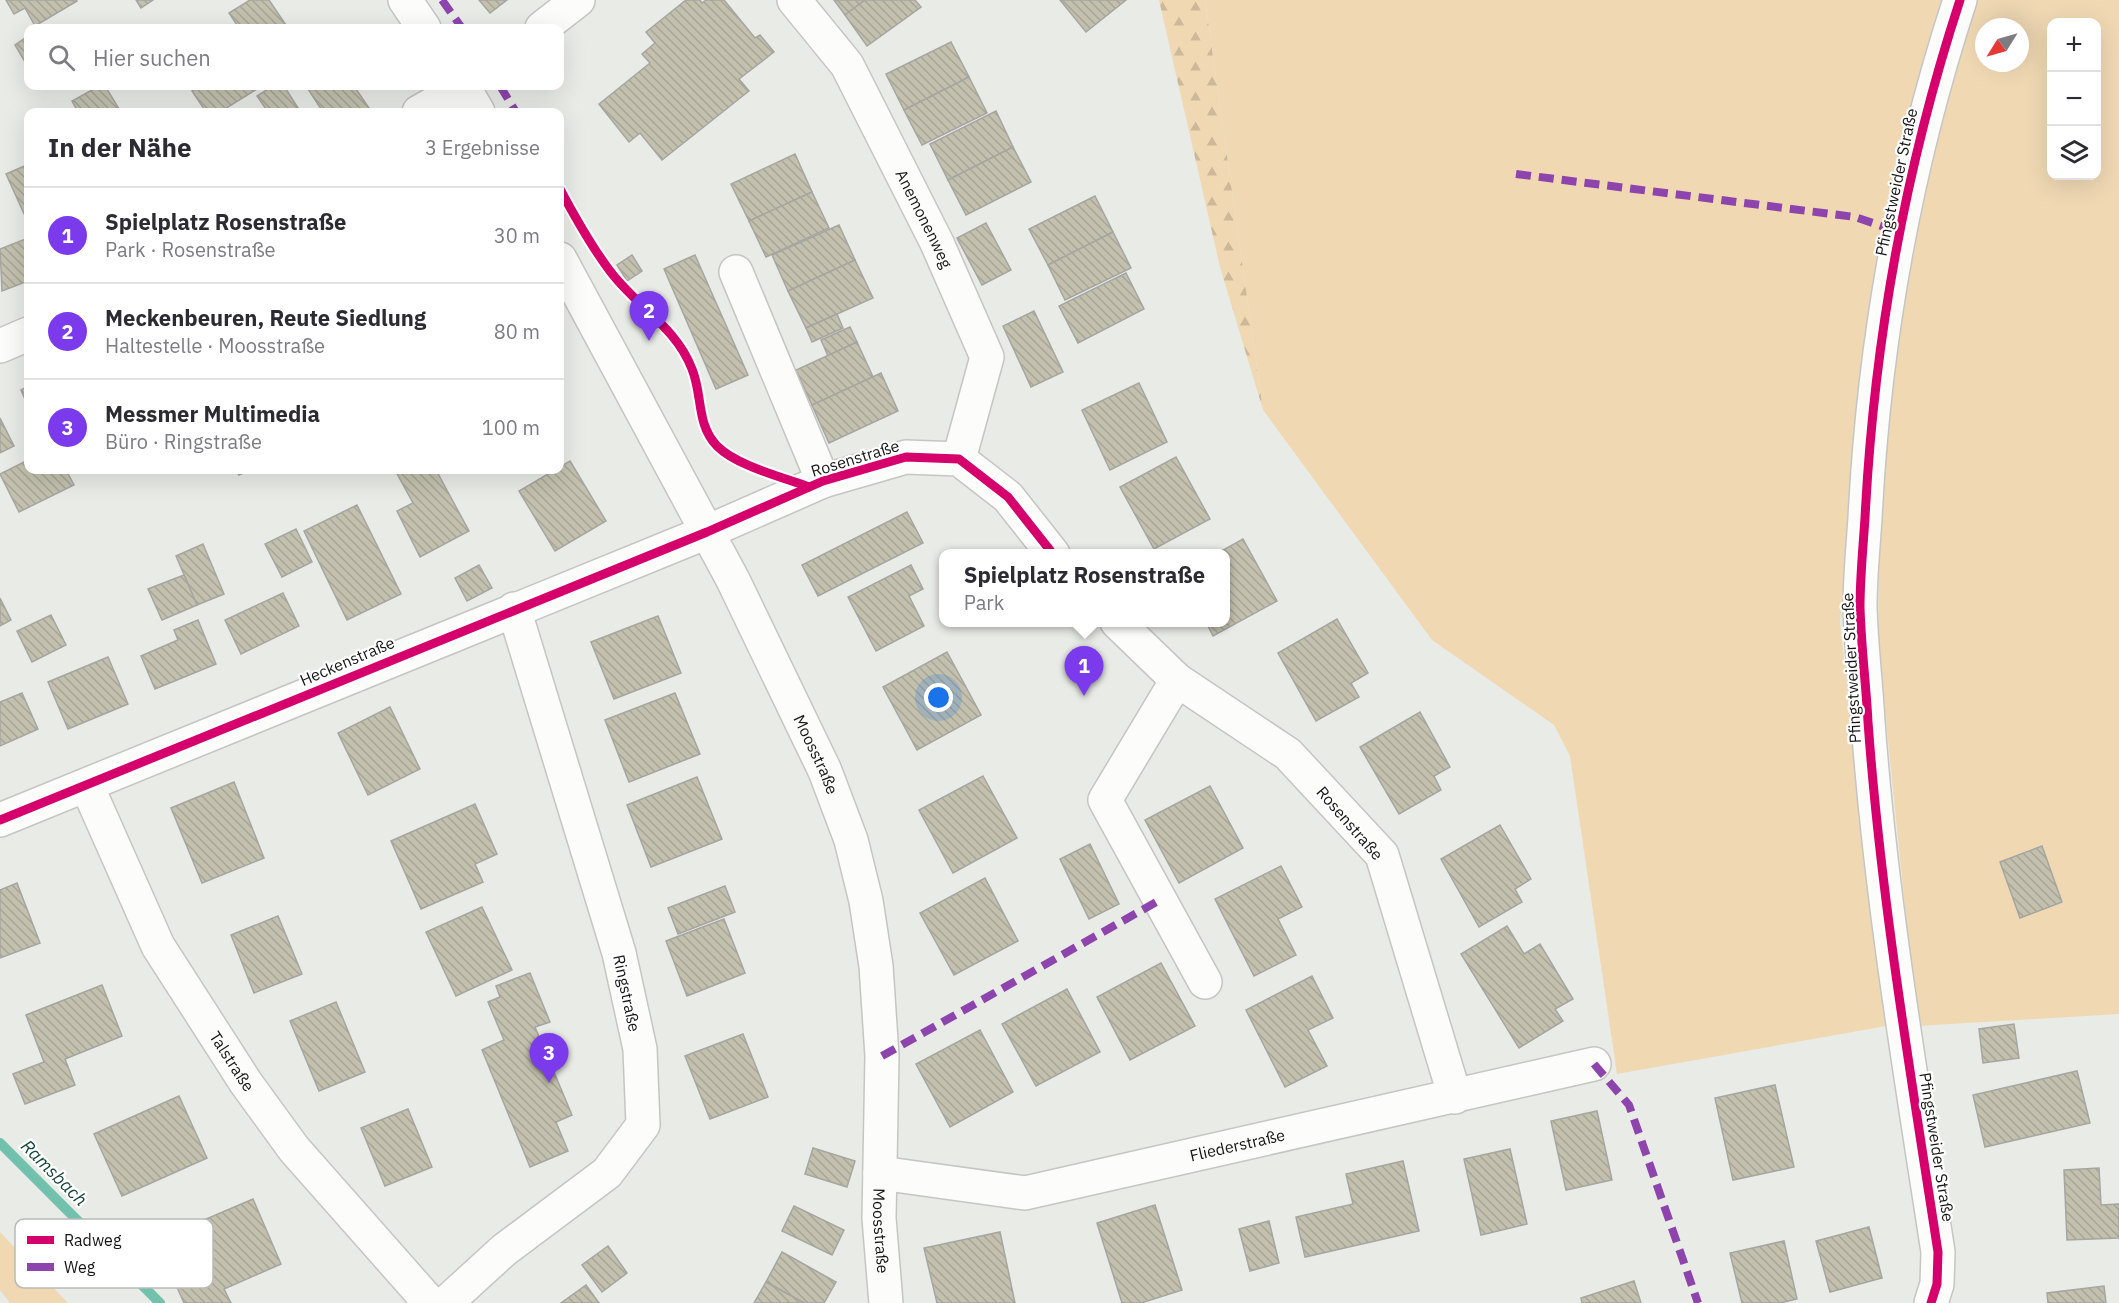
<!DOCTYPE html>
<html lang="de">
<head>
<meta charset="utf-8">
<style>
  body { margin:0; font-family:"IBM Plex Sans",sans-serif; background:#f2f2f3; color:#2b2b33 }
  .controls { position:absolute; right:18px; top:18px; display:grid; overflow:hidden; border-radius:12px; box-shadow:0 6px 24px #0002 }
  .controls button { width:54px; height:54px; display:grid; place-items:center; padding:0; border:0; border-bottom:2px solid #e1e1e2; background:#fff; color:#2b2b33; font:30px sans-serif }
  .compass { position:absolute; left:1975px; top:18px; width:54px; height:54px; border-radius:50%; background:#fff; box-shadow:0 6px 24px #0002; rotate:233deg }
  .you { position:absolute; left:939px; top:698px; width:21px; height:21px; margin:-15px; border:4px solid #fff; border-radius:50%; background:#1a73e8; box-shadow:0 0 0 9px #1a73e833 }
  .badge { display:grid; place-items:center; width:39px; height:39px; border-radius:50%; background:#7c3aed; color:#fff; font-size:20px; font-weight:700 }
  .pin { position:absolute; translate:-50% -50px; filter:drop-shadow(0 2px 3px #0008) }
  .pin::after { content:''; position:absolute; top:32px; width:21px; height:18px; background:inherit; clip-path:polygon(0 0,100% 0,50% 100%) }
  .popup { position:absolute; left:939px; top:549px; width:291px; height:78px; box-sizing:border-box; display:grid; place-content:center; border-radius:12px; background:#fff; filter:drop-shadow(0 2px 4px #0005); font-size:20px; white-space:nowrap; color:#7c7c81 }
  .popup b { font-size:22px; color:#2b2b33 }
  .popup::after { content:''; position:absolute; left:50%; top:100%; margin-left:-12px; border:12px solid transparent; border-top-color:#fff }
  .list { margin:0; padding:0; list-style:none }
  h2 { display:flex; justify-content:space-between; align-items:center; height:78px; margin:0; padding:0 24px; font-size:26px }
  h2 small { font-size:20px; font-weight:400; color:#7c7c81 }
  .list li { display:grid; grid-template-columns:39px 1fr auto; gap:18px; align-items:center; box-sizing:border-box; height:96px; padding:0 24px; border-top:2px solid #e1e1e2 }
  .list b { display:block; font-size:22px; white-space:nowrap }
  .list p { margin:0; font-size:20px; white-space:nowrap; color:#7c7c81 }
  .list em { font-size:20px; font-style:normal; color:#7c7c81 }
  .icon { flex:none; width:33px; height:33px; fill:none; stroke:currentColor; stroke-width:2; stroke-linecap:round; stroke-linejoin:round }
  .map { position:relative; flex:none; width:2119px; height:1303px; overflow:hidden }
  .search { position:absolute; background:#fff; box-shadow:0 6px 24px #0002; left:24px; top:24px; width:540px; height:66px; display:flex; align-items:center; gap:15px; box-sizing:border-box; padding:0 21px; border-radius:12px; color:#7c7c81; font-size:22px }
  .panel { position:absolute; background:#fff; box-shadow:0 6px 24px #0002; left:24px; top:108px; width:540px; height:366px; border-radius:12px }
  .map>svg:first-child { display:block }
  .green { fill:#f0d8b3; fill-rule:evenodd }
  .forest { fill:url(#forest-firs) }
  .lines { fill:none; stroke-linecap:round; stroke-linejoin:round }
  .stream { stroke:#72c1ad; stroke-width:10 }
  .building { fill:url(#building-back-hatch); stroke:#a5a6a2; stroke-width:1.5 }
  .minor-casing { stroke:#c5c6c3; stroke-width:36 }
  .minor { stroke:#fcfcfb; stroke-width:33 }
  .quiet { stroke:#8e44ad; stroke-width:8; stroke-dasharray:15 8; stroke-linecap:butt }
  .cycleway-casing { stroke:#fff; stroke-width:13 }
  .cycleway { stroke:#d6006c; stroke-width:9 }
  .labels { text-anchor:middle; stroke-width:4.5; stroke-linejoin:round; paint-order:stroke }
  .street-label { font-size:16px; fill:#161714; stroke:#fff }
  .water-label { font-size:18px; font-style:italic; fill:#17463b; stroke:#fff }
  .key { fill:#fff; stroke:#b9b9b8; stroke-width:1.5 }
  .key-label { font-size:16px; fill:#161714 }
</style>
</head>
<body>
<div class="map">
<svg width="2119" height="1303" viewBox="0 0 2119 1303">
  <defs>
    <pattern id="forest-firs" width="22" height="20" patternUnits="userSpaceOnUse" patternTransform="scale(1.5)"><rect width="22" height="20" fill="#f0d8b3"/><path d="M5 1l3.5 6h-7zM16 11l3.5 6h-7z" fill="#cdb999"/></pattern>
    <pattern id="building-back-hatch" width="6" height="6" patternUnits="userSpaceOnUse" patternTransform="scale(1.5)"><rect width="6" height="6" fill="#c3c1ae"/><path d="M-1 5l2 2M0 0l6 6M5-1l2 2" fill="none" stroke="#a7a595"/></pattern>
  </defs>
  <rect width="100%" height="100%" fill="#e9ebe6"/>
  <g class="green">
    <polygon points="1205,0 1942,0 1901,146 1866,326 1840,623 1886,1026 1617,1074 1570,756 1554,725 1432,640 1263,410"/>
    <path d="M1973,0H2119V1014L1917,1026L1878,641L1880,511L1900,323L1920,202ZM2052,22H2096V176H2052ZM1984,27H2020V63H1984Z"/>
    <polygon points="0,1232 68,1303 10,1303 0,1290"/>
  </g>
  <polygon class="forest" points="1159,0 1205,0 1263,410 1220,267"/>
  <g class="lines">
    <polyline class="stream" points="0,1143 160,1303"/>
  </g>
  <g class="building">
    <polygon points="6,0 76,0 77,1 35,26 25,8 14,14"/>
    <polygon points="136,0 153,0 141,8"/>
    <polygon points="250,0 269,0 288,28 239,28 229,13"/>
    <polygon points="479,0 507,0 490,13"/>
    <polygon points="686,0 700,0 702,3 706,0 724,0 755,38 760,35 774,52 739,79 749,91 662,160 640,133 629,142 599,104 650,63 642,54 655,43 646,32"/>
    <polygon points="834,0 865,0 845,15"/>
    <polygon points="865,0 915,0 921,7 867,46 845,15"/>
    <polygon points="1060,0 1126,0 1086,32"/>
    <polygon points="28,36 28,67 15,45"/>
    <polygon points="951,42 969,77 904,110 886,74"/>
    <polygon points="969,77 987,113 922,145 904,110"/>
    <polygon points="99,86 105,86 121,112 78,112 72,101"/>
    <polygon points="201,86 262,86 220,112 206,112 192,91"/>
    <polygon points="273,86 284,86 300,111 268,112 257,96"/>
    <polygon points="306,86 354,86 369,108 363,112 323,112"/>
    <polygon points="996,111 1013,147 948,180 930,144"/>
    <polygon points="1013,147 1031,182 966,215 948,180"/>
    <polygon points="795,154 812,192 749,221 731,184"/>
    <polygon points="27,165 28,214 25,216 6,174"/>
    <polygon points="812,192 829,228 766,257 749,221"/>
    <polygon points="1095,196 1113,232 1048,265 1029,229"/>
    <polygon points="986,223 1011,270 982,285 957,238"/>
    <polygon points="839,225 855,260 788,291 772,255"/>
    <polygon points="1113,232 1131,268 1065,300 1048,265"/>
    <polygon points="28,238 28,281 2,291 0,249"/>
    <polygon points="632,255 642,271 627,281 617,265"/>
    <polygon points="695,255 748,375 716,389 664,269"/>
    <polygon points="855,260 873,298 806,328 788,291"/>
    <polygon points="1126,273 1144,309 1078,343 1059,306"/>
    <polygon points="1034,311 1063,372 1031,387 1003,326"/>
    <polygon points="837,314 843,328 812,342 806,328"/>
    <polygon points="850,327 857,342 828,356 821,340"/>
    <polygon points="857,342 873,377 812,405 796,370"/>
    <polygon points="881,373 898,411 829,443 812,405"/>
    <polygon points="1139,383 1167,442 1110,470 1082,410"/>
    <polygon points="28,386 28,406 21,390"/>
    <polygon points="0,418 14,446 0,453"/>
    <polygon points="1176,457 1210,519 1154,549 1120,487"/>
    <polygon points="28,460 28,470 66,470 74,485 19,512 0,474"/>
    <polygon points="570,461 606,521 555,551 519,491"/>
    <polygon points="236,470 250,470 239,475"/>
    <polygon points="395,470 436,470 469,531 420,557 397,511 413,503"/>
    <polygon points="357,505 401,594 347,620 304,531"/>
    <polygon points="907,512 923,543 818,596 802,565"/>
    <polygon points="296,529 312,562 282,577 265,544"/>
    <polygon points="1243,539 1277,601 1213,636 1206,622 1225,622 1225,554 1216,554"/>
    <polygon points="203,544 224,594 197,605 176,556"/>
    <polygon points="479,565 492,588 467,601 455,578"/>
    <polygon points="911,565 923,589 909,596 924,626 876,651 848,597"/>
    <polygon points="184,575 197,605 162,620 148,589"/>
    <polygon points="283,593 299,626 241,654 225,620"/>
    <polygon points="0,598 11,620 0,626"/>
    <polygon points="51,615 66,645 32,662 17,631"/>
    <polygon points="658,616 681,673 614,699 591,642"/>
    <polygon points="1337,619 1368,673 1351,683 1359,697 1316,721 1278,653"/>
    <polygon points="198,620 216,664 155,689 141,656 178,640 174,630"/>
    <polygon points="947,652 981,715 917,750 883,687"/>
    <polygon points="108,657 128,704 68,729 48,682"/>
    <polygon points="22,693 38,729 0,746 0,702"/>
    <polygon points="675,693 700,754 629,782 605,720"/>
    <polygon points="390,707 420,769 368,795 338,733"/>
    <polygon points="1420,712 1450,767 1434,776 1441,790 1399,814 1360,747"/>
    <polygon points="983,776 1017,838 953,873 919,810"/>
    <polygon points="697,777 722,839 651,867 627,805"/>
    <polygon points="234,782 264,858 202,883 171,808"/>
    <polygon points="1210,786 1243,848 1179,883 1145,820"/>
    <polygon points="475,804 497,854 475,864 483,882 421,909 391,841"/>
    <polygon points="1500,825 1531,879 1515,889 1522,902 1479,927 1441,859"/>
    <polygon points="1090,844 1119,904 1089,919 1060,859"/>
    <polygon points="2042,846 2062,902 2020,918 2000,862"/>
    <polygon points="1281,866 1302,907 1278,919 1296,955 1254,976 1215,899"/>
    <polygon points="985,878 1018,941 954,975 920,913"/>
    <polygon points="17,883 40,943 0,958 0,890"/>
    <polygon points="725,886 735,912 678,934 668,908"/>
    <polygon points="482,907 512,970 456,996 426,932"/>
    <polygon points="278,916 302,974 254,993 231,935"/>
    <polygon points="724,919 745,973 687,996 666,941"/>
    <polygon points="1507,926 1524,954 1540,944 1573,999 1555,1009 1563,1021 1519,1048 1461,954"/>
    <polygon points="1161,963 1195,1026 1130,1060 1097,997"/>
    <polygon points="530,973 550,1022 535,1027 572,1115 556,1122 568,1151 530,1167 482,1050 504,1040 488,1002 500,997 496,986"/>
    <polygon points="1312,976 1333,1018 1308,1030 1327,1066 1285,1087 1246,1010"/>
    <polygon points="102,985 122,1036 65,1059 75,1085 25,1104 13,1074 44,1062 26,1015"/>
    <polygon points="1067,989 1100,1052 1036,1086 1002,1024"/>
    <polygon points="336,1002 365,1072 319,1091 290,1021"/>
    <polygon points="2014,1024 2019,1058 1983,1063 1979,1029"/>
    <polygon points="980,1030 1013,1092 950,1127 916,1064"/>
    <polygon points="743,1034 768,1097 710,1119 685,1056"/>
    <polygon points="2077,1071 2090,1123 1985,1147 1973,1095"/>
    <polygon points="1775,1085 1794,1167 1733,1180 1715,1098"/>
    <polygon points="179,1096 207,1158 122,1196 94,1134"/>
    <polygon points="408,1109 432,1167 385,1186 361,1128"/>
    <polygon points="1597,1111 1612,1180 1566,1190 1551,1121"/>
    <polygon points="813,1148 855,1161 847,1187 805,1174"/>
    <polygon points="1510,1149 1527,1224 1481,1235 1464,1159"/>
    <polygon points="1403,1161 1419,1231 1305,1257 1296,1217 1353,1204 1346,1174"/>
    <polygon points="2099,1168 2101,1205 2119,1204 2119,1238 2067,1240 2064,1170"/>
    <polygon points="253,1199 281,1264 224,1289 231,1303 184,1303 172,1276 192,1268 176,1232"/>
    <polygon points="1155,1205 1182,1290 1141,1303 1122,1303 1097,1223"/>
    <polygon points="794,1206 844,1230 832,1255 782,1231"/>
    <polygon points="1269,1221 1279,1263 1250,1271 1239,1229"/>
    <polygon points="1869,1227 1882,1278 1830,1292 1816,1241"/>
    <polygon points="1000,1232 1015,1303 937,1303 924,1248"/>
    <polygon points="1784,1241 1797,1299 1780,1303 1742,1303 1730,1253"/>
    <polygon points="608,1246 627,1273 602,1292 582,1265"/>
    <polygon points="782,1252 836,1282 824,1303 804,1303 766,1282"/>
    <polygon points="1634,1281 1641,1303 1582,1303 1581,1298"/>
    <polygon points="766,1282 804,1303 754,1303"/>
    <polygon points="586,1285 599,1303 561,1303"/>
    <polygon points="2104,1286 2106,1303 2048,1303 2047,1293"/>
  </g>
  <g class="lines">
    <g class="minor-casing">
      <g id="minor">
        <polyline points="405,0 424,28"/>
        <path id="s1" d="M794,0L847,65L937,243L987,357L959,459"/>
        <polyline points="542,28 578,0"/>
        <polyline points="463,86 478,112"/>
        <polyline points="419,112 465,86"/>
        <path id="s2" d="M560,259L733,580L825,771L851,840L866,901L876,966L882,1056L879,1218L886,1303"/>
        <polyline points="736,272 823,481"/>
        <polyline points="0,346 28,334"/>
        <polyline points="1117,622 1177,680 1288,754 1382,855 1455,1097"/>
        <polyline points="1177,680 1105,800 1205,982"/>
        <path id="s3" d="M87,786L158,946L246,1083L294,1149L430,1303"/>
        <polyline points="0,820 707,532 823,481 906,457 959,459 1008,497 1053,554"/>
        <path id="s4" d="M880,1173L1025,1193L1594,1064"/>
        <polyline points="446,1303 504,1250 607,1173 643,1125 640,1049 619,953 514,609"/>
        <path d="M1931,1303L1937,1284L1938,1252C1911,1076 1881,900 1868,722C1866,684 1861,645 1860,607C1860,578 1863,548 1865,518C1874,341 1905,168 1960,0"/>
      </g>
    </g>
    <use href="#minor" class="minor"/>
    <g class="quiet">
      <polyline points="442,0 462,28"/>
      <polyline points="500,86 516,112"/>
      <polyline points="1516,174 1855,217 1899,232"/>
      <polyline points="882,1056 1160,900"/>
      <polyline points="1594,1064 1629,1105 1698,1303"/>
    </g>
    <g class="cycleway-casing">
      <g id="cycleway">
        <path d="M560,189C575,217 591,246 610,271C636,306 676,327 692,369C703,396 696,424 717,446C737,466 782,477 809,487"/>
        <polyline points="0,820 707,532 823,481 906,457 959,459 1008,497 1053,554"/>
        <path d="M1931,1303L1937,1284L1938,1252C1911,1076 1881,900 1868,722C1866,684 1861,645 1860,607C1860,578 1863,548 1865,518C1874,341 1905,168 1960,0"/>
      </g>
    </g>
    <use href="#cycleway" class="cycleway"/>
  </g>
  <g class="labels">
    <g class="street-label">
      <text transform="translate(1896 182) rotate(-78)" y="6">Pfingstweider Straße</text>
      <text dy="6" stroke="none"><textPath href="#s1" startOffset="256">Anemonenweg</textPath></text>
      <text transform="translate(855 458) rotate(-17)" y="6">Rosenstraße</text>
      <text transform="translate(347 661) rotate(-23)" y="6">Heckenstraße</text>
      <text transform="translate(1851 668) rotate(-93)" y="6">Pfingstweider Straße</text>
      <text dy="6" stroke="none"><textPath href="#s2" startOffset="558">Moosstraße</textPath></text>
      <text transform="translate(1350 823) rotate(49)" y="6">Rosenstraße</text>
      <text transform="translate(627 993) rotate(78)" y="6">Ringstraße</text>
      <text dy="6" stroke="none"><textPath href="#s3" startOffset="312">Talstraße</textPath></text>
      <text dy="6" stroke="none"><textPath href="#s4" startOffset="364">Fliederstraße</textPath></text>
      <text transform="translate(1937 1147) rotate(81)" y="6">Pfingstweider Straße</text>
      <text dy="6" stroke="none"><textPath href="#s2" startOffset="1044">Moosstraße</textPath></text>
    </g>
    <g class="water-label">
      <text transform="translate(54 1173) rotate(45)" y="6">Ramsbach</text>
    </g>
  </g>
  <rect x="15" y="1219" width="198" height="69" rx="9" class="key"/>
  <rect x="27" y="1236" width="27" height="8" fill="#d6006c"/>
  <rect x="27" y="1263" width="27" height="8" fill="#8e44ad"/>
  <g class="key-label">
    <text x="64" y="1246">Radweg</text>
    <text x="64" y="1273">Weg</text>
  </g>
</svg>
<div class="controls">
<button>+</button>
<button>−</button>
<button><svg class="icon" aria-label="layers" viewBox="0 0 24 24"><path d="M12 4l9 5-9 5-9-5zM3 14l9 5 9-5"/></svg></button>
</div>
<svg class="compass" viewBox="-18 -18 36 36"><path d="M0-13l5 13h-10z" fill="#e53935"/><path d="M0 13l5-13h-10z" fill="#7c7c81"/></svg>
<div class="you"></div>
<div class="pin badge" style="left:1084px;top:696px">1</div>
<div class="popup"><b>Spielplatz Rosenstraße</b>Park</div>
<div class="pin badge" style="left:649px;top:341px">2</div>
<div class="pin badge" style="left:549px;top:1083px">3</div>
<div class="search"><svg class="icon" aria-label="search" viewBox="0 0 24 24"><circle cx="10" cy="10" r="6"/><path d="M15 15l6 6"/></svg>Hier suchen</div>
<section class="panel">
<h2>In der Nähe<small>3 Ergebnisse</small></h2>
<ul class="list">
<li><span class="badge">1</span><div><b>Spielplatz Rosenstraße</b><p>Park · Rosenstraße</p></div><em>30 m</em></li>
<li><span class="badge">2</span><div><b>Meckenbeuren, Reute Siedlung</b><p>Haltestelle · Moosstraße</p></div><em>80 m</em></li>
<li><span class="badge">3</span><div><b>Messmer Multimedia</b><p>Büro · Ringstraße</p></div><em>100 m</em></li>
</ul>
</section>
</div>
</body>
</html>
